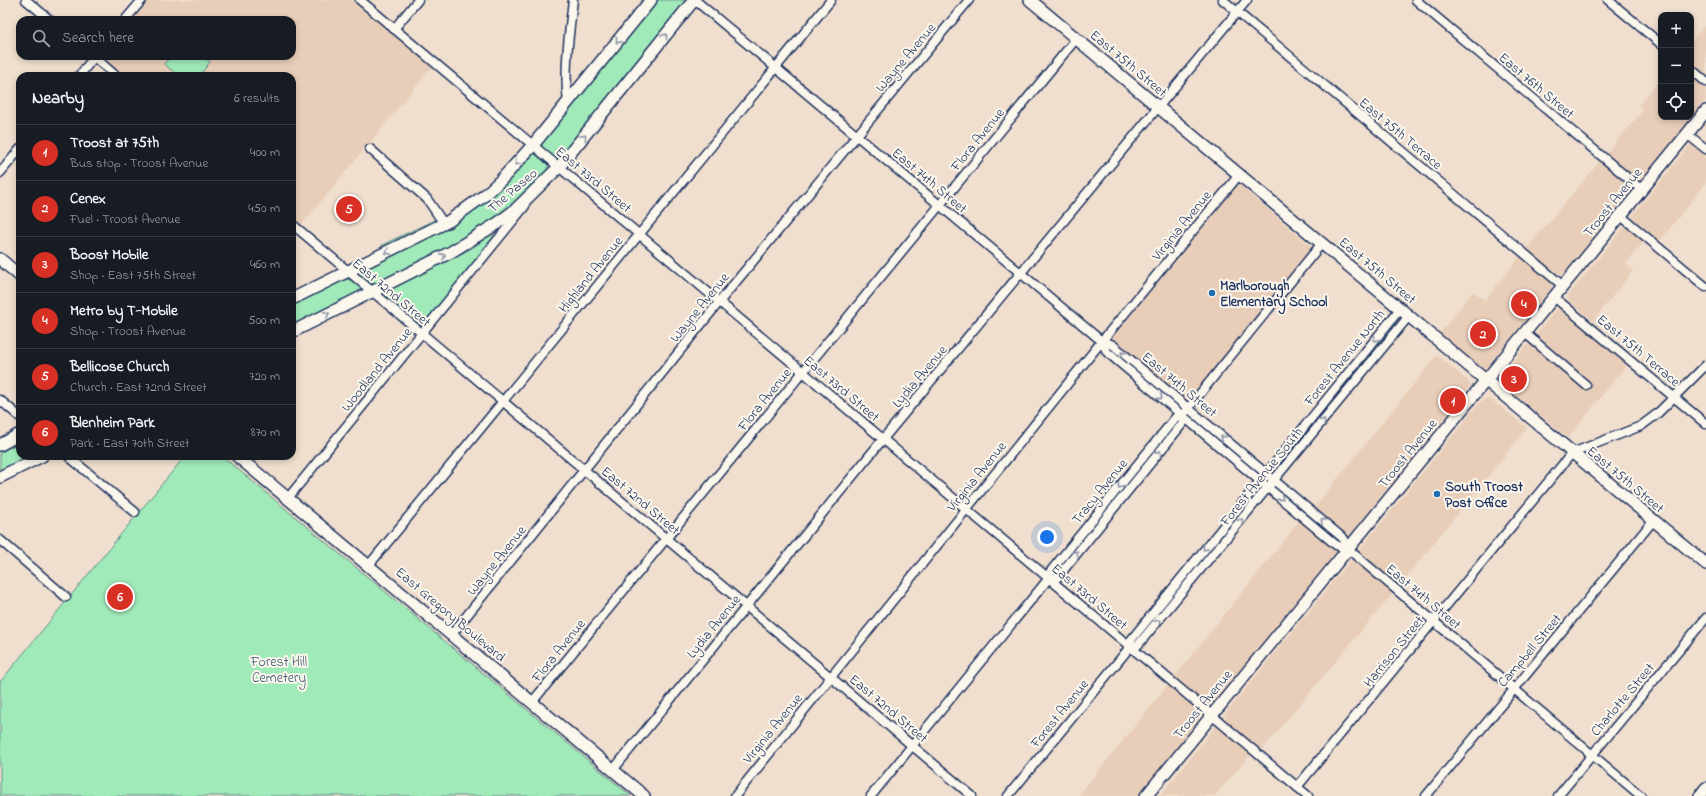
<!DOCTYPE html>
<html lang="en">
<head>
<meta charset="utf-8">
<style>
  body { margin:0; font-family:"Indie Flower",sans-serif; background:#20242c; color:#f1f3f6 }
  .controls { position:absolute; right:12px; top:12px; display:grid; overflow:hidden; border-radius:8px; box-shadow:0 2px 6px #0003 }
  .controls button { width:36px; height:36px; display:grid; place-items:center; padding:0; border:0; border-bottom:1px solid #363941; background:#171b24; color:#f1f3f6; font:20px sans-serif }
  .you { position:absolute; left:1047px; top:537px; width:14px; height:14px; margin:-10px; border:3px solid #fff; border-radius:50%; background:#1a73e8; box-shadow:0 0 0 6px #1a73e833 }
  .badge { display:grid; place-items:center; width:26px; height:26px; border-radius:50%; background:#d93025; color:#fff; font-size:13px; font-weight:700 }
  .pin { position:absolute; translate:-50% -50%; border:2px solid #fff; box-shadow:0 1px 4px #0006 }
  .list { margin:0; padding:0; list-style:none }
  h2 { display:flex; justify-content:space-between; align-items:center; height:52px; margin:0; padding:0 16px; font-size:17px }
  h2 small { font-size:13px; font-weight:400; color:#9ea1a6 }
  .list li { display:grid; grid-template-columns:26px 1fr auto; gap:12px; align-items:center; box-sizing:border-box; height:56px; padding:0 16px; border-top:1px solid #363941 }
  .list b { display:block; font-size:15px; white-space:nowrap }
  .list p { margin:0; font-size:13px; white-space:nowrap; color:#9ea1a6 }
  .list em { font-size:13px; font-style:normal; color:#9ea1a6 }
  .icon { flex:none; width:22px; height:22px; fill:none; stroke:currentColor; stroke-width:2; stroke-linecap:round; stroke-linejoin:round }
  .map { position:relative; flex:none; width:1706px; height:796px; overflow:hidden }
  .search { position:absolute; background:#171b24; box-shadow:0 2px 6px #0003; left:16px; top:16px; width:280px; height:44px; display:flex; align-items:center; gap:10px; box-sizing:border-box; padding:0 14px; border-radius:12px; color:#9ea1a6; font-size:15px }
  .panel { position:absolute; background:#171b24; box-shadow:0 2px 6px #0003; left:16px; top:72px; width:280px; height:388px; border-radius:12px }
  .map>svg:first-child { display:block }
  .built { fill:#e8ceb9 }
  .green { fill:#a0eab9; stroke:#5e8c8c }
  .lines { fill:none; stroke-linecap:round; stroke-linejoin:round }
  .minor-casing { stroke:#1b2f5e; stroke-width:11 }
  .major-casing { stroke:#1b2f5e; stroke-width:14 }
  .minor { stroke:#fbf7ec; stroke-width:8 }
  .major { stroke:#fbf7ec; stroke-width:11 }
  .oneway { stroke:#8b93a5 }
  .poi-dot { fill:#1f6fb2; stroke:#fbf7ec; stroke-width:1.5 }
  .labels { text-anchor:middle; stroke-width:4; stroke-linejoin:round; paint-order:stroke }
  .street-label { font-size:14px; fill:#1b2f5e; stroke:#fbf7ec }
  .poi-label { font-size:14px; font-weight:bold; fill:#1b2f5e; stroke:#fbf7ec; text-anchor:start }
  .park-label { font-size:14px; fill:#365470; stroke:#fbf7ec }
</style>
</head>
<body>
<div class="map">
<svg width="1706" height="796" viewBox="0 0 1706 796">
  <rect width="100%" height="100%" fill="#f0dfce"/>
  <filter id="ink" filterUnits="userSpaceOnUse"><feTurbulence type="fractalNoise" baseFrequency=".025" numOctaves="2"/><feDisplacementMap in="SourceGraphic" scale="8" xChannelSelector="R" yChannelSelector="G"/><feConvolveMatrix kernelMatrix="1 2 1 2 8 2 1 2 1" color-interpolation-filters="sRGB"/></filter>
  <g filter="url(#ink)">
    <g class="built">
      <polygon points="147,0 354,0 432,67 301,226 292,219 292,76 123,76 102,58 102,56 292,56 292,20 131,20"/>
      <polygon points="1706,24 1706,76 1691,63 1691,42"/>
      <polygon points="1691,75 1706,87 1706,100 1642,178 1636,178 1606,154 1643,110 1638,106 1661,78 1661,117 1691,117"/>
      <polygon points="1691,144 1694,144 1706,153 1706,183 1659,242 1634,220 1633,215"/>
      <polygon points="1600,161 1630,186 1631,191 1563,274 1556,275 1526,249"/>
      <polygon points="1237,186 1241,186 1313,248 1186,402 1113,342 1112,338"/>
      <polygon points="1624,227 1627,227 1644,241 1626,264 1633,271 1593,321 1569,301 1568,296"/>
      <polygon points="1520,256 1551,281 1552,288 1486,368 1483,369 1439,334 1473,291 1485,300"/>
      <polygon points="1557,309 1561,310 1605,346 1607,345 1628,363 1568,438 1502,384 1500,380 1502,375"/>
      <polygon points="1437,355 1467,380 1470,385 1468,389 1350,535 1345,536 1313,509"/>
      <polygon points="1487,398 1493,401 1527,428 1399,586 1361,554 1359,552 1361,548 1480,402"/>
      <polygon points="1302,518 1337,549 1336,552 1213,704 1205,704 1174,677"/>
      <polygon points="1353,560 1394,592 1261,751 1226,721 1225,714 1350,561"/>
      <polygon points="1168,685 1200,711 1202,714 1200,719 1137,796 1078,796"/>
      <polygon points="1215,727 1219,727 1251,754 1215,796 1160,796"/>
    </g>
    <g class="green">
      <polygon points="657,0 687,0 562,157 555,158 543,148 541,143"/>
      <polygon points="171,56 202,56 210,62 199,76 179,76 164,64"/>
      <path d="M535,154L548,165L546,173C519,200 490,224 457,243C431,258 402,271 375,284L367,282L362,276L361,272L363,270L458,221L491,197L530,156Z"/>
      <polygon points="434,220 432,224 383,249 382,245"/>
      <polygon points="492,234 495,238 424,324 418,324 386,297 386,292 472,248"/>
      <polygon points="345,279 350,280 361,287 359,293 292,326 292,306"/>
      <polygon points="1394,323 1396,324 1395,327 1273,474 1271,473 1392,324"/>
      <polygon points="1112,349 1178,404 1178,407 1110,350"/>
      <polygon points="1194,418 1261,473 1260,475 1193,419"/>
      <polygon points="1181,420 1057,572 1055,572 1176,421"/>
      <polygon points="20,441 20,456 32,456 0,472 0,452"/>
      <polygon points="185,456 222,456 631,796 0,796 0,682"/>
      <polygon points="1275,486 1277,486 1311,514 1308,518 1274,488"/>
      <polygon points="1260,488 1262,488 1137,641 1136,639"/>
    </g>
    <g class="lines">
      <g class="minor-casing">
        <g id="minor">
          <polyline points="26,0 50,20"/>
          <polyline points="360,0 1308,796"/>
          <polyline points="695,0 1098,338 1113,345 1344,539 1348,549 1641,796"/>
          <polyline points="1223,0 1563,286"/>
          <polyline points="1416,0 1642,190"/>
          <polyline points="1608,0 1661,44"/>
          <polyline points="125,20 142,0"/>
          <polyline points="394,29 418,0"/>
          <polyline points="93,56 116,76"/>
          <polyline points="1691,69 1706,82"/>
          <polyline points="79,76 95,56"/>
          <path d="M568,103C564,69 569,34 573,0"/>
          <polyline points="1687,134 1706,149"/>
          <polyline points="370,149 427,199 444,224"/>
          <polyline points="0,173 20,149"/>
          <polyline points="1621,216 1706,287"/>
          <polyline points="292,224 972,796"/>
          <polyline points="1554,297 1706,424"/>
          <polyline points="1525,333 1586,385"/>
          <polyline points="1102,341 1107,352 1336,545 1348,549"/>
          <polyline points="0,400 20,417"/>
          <polyline points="68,456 135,512"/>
          <polyline points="288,498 525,206"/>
          <polyline points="0,540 66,597"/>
          <polyline points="369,565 831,0"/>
          <polyline points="1049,578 1057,578 1183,423 1182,416"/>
          <polyline points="452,634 720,301 969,0"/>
          <polyline points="1130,647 1138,645 1409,316"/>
          <polyline points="1130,647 1131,640 1400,309"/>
          <polyline points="533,701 1076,39"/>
          <polyline points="613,770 883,439 1247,0"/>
          <polyline points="1297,787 1572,453 1641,426 1657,414 1706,365"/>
          <polyline points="735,796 1102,341 1239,175"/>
          <polyline points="871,796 1049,578 1050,572 1176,417 1182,416 1322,243"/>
          <polyline points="1008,796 1130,647"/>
          <polyline points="1426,796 1653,521"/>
          <polyline points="1558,796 1706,618"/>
        </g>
      </g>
      <g class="major-casing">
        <g id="major">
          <polyline points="1030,0 1706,564"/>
          <polyline points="0,259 20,276"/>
          <polyline points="292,299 449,221 485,195 501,180 533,145 651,0"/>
          <polyline points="292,332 451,252 498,223 516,209 559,167 694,0"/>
          <polyline points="0,445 20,434"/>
          <polyline points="237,456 644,796"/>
          <polyline points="0,477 42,456"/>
          <polyline points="1146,796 1706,111"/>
          <polyline points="1700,796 1706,788"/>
        </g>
      </g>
      <use href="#minor" class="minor"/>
      <use href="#major" class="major"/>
    </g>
    <defs><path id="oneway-chevron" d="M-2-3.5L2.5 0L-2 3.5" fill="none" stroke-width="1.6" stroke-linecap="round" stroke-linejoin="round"/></defs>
    <g class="oneway">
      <use href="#oneway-chevron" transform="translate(665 36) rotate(-52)"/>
      <use href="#oneway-chevron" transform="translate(618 41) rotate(129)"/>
      <use href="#oneway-chevron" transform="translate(584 137) rotate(-50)"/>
      <use href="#oneway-chevron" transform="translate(517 163) rotate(131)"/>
      <use href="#oneway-chevron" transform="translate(388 252) rotate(154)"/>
      <use href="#oneway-chevron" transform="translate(443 256) rotate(-28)"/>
      <use href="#oneway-chevron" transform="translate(327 314) rotate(-27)"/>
      <use href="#oneway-chevron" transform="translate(1376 339) rotate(129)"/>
      <use href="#oneway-chevron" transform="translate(1123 354) rotate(-140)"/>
      <use href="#oneway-chevron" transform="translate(1160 397) rotate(40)"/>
      <use href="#oneway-chevron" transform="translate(1323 421) rotate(-51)"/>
      <use href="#oneway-chevron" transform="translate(1223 438) rotate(-140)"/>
      <use href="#oneway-chevron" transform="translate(1159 453) rotate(-51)"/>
      <use href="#oneway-chevron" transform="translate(1120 486) rotate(129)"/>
      <use href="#oneway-chevron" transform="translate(1281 498) rotate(40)"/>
      <use href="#oneway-chevron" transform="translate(1241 521) rotate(-50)"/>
      <use href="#oneway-chevron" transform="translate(1323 521) rotate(-140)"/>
      <use href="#oneway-chevron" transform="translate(1205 548) rotate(129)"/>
      <use href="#oneway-chevron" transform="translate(1076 553) rotate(-51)"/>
      <use href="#oneway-chevron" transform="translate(1158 622) rotate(-50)"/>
    </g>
  </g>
  <g class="poi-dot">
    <circle cx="1212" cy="293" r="4"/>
    <circle cx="1437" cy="494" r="4"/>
  </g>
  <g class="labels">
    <g class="street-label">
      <text transform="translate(905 57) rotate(-50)" y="5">Wayne Avenue</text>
      <text transform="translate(1129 63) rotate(40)" y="5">East 75th Street</text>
      <text transform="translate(1537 85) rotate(40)" y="5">East 76th Street</text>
      <text transform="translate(1401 133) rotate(40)" y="5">East 75th Terrace</text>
      <text transform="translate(977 139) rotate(-51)" y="5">Flora Avenue</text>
      <text transform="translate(594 179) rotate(40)" y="5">East 73rd Street</text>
      <text transform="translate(930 180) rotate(40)" y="5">East 74th Street</text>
      <text transform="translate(512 190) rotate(-41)" y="5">The Paseo</text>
      <text transform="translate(1612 202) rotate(-51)" y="5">Troost Avenue</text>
      <text transform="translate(1181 225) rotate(-51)" y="5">Virginia Avenue</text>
      <text transform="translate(1378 270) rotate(40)" y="5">East 75th Street</text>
      <text transform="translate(590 274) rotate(-51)" y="5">Highland Avenue</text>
      <text transform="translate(392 292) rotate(40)" y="5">East 72nd Street</text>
      <text transform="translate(699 307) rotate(-51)" y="5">Wayne Avenue</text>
      <text transform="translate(1639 350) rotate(40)" y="5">East 75th Terrace</text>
      <text transform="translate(1344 357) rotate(-51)" y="5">Forest Avenue North</text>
      <text transform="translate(376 369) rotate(-51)" y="5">Woodland Avenue</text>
      <text transform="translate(919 376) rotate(-50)" y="5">Lydia Avenue</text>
      <text transform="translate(1180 384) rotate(40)" y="5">East 74th Street</text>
      <text transform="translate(842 388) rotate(40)" y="5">East 73rd Street</text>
      <text transform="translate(764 399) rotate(-51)" y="5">Flora Avenue</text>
      <text transform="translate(1407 453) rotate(-51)" y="5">Troost Avenue</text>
      <text transform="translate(976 476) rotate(-51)" y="5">Virginia Avenue</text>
      <text transform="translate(1261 476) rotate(-51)" y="5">Forest Avenue South</text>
      <text transform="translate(1626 479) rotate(40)" y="5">East 75th Street</text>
      <text transform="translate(1099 491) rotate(-51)" y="5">Tracy Avenue</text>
      <text transform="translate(641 500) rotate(40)" y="5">East 72nd Street</text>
      <text transform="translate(496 560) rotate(-51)" y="5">Wayne Avenue</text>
      <text transform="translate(1090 596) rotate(40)" y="5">East 73rd Street</text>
      <text transform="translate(1424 596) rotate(40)" y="5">East 74th Street</text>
      <text transform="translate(451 614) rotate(40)" y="5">East Gregory Boulevard</text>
      <text transform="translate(713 626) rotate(-51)" y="5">Lydia Avenue</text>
      <text transform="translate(558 650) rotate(-51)" y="5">Flora Avenue</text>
      <text transform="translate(1529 650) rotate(-50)" y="5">Campbell Street</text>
      <text transform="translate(1393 651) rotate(-51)" y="5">Harrison Street</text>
      <text transform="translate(1622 699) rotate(-50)" y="5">Charlotte Street</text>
      <text transform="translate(1202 704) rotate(-51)" y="5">Troost Avenue</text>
      <text transform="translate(889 708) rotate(40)" y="5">East 72nd Street</text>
      <text transform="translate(1059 713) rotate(-51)" y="5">Forest Avenue</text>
      <text transform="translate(772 728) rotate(-51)" y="5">Virginia Avenue</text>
    </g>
    <g class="poi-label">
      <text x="1220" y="290">Marlborough<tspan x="1220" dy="16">Elementary School</tspan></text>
      <text x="1445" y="491">South Troost<tspan x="1445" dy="16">Post Office</tspan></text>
    </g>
    <g class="park-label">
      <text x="279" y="666">Forest Hill<tspan x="279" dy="16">Cemetery</tspan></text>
    </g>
  </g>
</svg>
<div class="controls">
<button>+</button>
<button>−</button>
<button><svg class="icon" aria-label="locate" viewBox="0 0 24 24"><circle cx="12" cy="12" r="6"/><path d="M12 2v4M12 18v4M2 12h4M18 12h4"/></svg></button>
</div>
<div class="you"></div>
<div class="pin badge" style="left:1453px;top:401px">1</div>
<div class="pin badge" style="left:1483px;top:334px">2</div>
<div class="pin badge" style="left:1514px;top:379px">3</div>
<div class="pin badge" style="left:1524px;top:304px">4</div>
<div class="pin badge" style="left:349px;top:209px">5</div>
<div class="pin badge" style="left:120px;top:597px">6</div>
<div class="search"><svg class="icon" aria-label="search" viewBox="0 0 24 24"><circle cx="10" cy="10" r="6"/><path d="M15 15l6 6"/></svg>Search here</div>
<section class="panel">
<h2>Nearby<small>6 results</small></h2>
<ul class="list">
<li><span class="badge">1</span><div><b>Troost at 75th</b><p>Bus stop · Troost Avenue</p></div><em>400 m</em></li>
<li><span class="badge">2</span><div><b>Cenex</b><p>Fuel · Troost Avenue</p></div><em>450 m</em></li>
<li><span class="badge">3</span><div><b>Boost Mobile</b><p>Shop · East 75th Street</p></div><em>460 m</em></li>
<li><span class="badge">4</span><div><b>Metro by T-Mobile</b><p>Shop · Troost Avenue</p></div><em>500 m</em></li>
<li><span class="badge">5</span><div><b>Bellicose Church</b><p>Church · East 72nd Street</p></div><em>720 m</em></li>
<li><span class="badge">6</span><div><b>Blenheim Park</b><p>Park · East 70th Street</p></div><em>870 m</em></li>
</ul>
</section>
</div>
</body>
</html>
